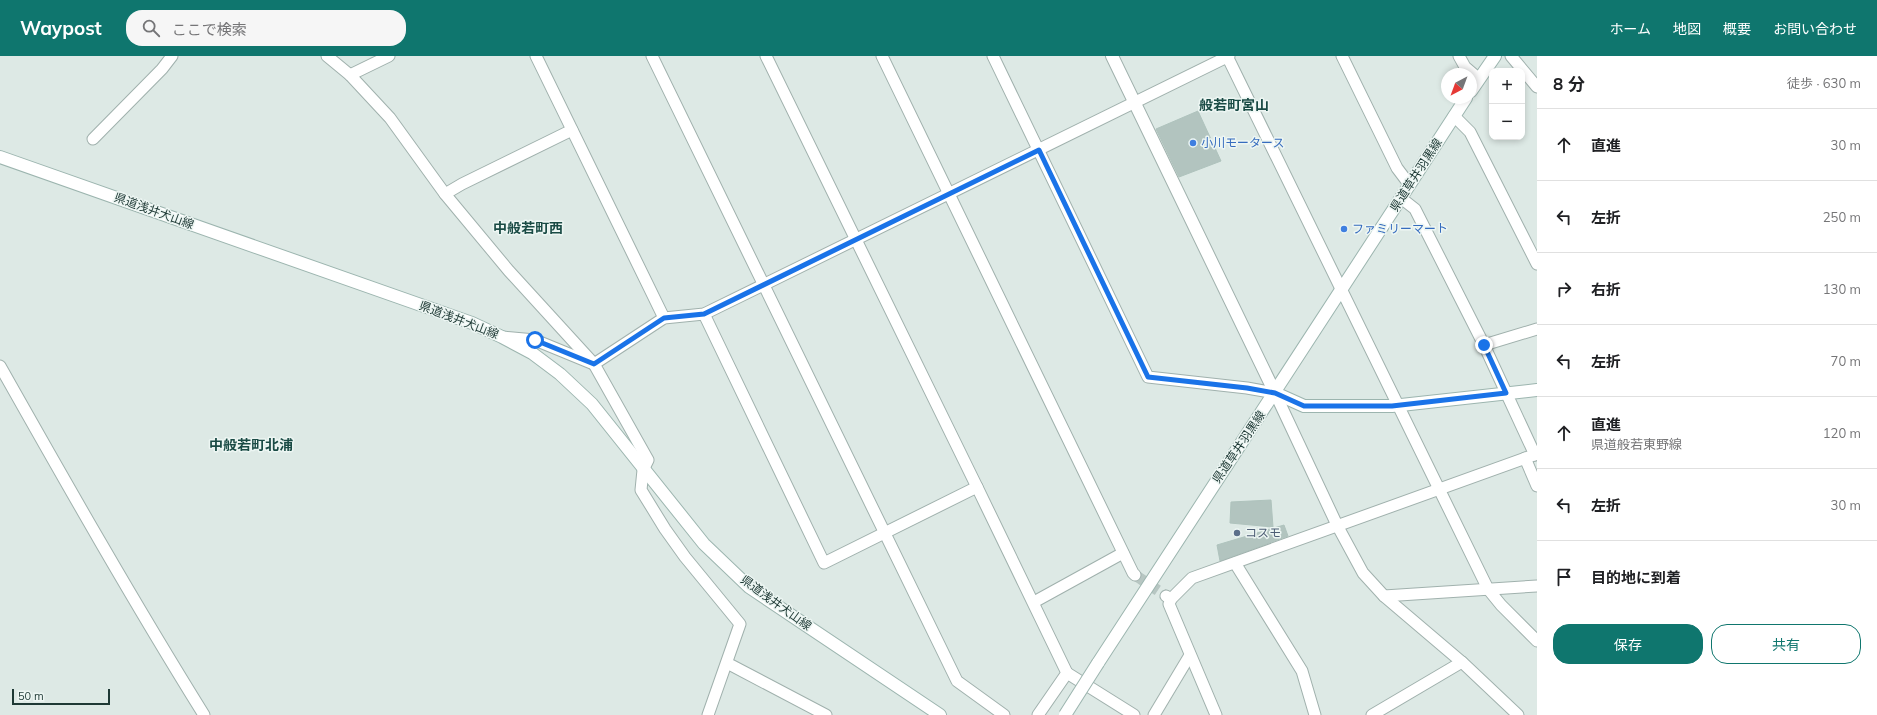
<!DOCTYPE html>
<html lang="ja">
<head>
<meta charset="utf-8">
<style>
  body { margin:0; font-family:Mulish,"Noto Sans JP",sans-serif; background:#f6f6f6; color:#202124 }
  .controls { position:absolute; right:12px; top:12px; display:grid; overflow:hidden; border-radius:8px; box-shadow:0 2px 6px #0003 }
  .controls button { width:36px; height:36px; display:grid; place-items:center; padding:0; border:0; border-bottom:1px solid #e0e0e0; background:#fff; color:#202124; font:20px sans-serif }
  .compass { position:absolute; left:1441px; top:12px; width:36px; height:36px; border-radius:50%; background:#fff; box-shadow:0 2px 6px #0003; rotate:221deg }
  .scale { position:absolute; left:12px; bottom:10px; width:98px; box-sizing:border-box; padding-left:4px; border:2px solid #1e3935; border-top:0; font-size:11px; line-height:14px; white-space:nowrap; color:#1e3935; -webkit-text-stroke:3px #edf6f3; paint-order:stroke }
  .stop { position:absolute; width:12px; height:12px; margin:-9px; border:3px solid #1a73e8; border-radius:50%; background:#fff }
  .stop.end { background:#1a73e8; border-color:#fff; box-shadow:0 1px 4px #0008 }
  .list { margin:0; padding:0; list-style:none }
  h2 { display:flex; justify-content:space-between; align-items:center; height:52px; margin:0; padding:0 16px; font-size:17px }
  h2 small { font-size:13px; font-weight:400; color:#757577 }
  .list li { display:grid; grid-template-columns:26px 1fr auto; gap:12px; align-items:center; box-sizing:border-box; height:72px; padding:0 16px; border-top:1px solid #e0e0e0 }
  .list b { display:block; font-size:15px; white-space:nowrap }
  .list p { margin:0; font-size:13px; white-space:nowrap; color:#757577 }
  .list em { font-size:13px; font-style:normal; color:#757577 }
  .actions { display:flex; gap:8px; padding:12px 16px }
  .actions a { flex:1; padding:9px 0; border:1px solid #0f766e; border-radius:16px; text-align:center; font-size:14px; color:#0f766e }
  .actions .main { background:#0f766e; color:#fff }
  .icon { flex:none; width:22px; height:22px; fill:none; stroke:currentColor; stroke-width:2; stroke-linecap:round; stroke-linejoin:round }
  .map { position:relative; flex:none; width:1537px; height:659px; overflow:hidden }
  header { display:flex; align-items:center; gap:24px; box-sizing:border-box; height:56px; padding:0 20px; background:#0f766e; color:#fff }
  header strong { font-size:19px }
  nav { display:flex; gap:22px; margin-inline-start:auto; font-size:14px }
  .search { width:280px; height:36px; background:#f6f6f6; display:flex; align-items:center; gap:10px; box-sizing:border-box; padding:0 14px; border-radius:16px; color:#757577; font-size:15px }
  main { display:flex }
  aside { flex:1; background:#fff }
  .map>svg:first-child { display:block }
  .building { fill:#b2c4bf; stroke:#afc3bd }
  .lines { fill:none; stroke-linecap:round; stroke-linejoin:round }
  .minor-tunnel { stroke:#b7c6c2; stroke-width:11; stroke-dasharray:11 5.5; stroke-linecap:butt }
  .minor-casing { stroke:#a0b1ad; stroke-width:13 }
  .tertiary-casing { stroke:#a0b1ad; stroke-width:14 }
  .secondary-casing { stroke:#9cb5af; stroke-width:14 }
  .minor { stroke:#fff; stroke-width:11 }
  .tertiary { stroke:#fff; stroke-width:12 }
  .secondary { stroke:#fff; stroke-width:12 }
  .secondary-bridge-casing { stroke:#9cb5af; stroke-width:14; stroke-linecap:butt }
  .secondary-bridge { stroke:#fff; stroke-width:12 }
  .route { stroke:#1a73e8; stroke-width:5 }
  .shop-dot { fill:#3f7fe0; stroke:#edf6f3; stroke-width:1.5 }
  .service-dot { fill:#5c6f8a; stroke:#edf6f3; stroke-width:1.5 }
  .labels { text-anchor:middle; stroke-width:3; stroke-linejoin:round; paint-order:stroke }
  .shop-label { font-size:12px; fill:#366cbe; stroke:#edf6f3; text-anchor:start }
  .street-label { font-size:12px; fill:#1e3935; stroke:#edf6f3 }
  .service-label { font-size:12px; fill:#4e5e75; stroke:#edf6f3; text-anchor:start }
  .quarter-label { font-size:14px; font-weight:bold; fill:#1a4b45; stroke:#edf6f3 }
</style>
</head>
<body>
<header>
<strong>Waypost</strong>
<div class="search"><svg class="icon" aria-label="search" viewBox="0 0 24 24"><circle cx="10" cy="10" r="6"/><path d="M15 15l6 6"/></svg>ここで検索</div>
<nav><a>ホーム</a><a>地図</a><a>概要</a><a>お問い合わせ</a></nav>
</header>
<main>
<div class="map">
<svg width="1537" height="659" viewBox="0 0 1537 659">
  <rect width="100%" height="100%" fill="#dde9e5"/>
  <g class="building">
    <polygon points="1198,55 1221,105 1179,121 1156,73"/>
    <polygon points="1271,444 1273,471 1230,467 1231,446"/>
    <polygon points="1284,469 1288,480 1220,505 1217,489"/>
  </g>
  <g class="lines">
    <polyline class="minor-tunnel" points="1135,519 1166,540"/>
    <g class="minor-casing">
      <g id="minor">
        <polyline points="327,0 350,19 390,62 445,138 509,215 594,308 648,404 643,414 641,434 665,473 685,501 740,568 708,659"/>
        <polyline points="536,0 664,262"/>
        <polyline points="652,0 957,625 1004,659"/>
        <polyline points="766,0 977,431"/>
        <polyline points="882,0 1133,517 1135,519"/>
        <polyline points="993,0 1148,321 1247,332 1275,337 1337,469 1363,517 1384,540 1464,608 1518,659"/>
        <polyline points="1227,0 1488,533 1501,549 1537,585"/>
        <polyline points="1342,0 1397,112 1409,128"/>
        <polyline points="1459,0 1465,11 1479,23"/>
        <polyline points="1511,0 1537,31"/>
        <polyline points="350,19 389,0"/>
        <polyline points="1454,60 1470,76 1537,208"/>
        <polyline points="93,83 162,13 172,0"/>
        <polyline points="445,138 462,128 572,74"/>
        <polyline points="1401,142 1415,153 1484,289 1535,399"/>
        <polyline points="704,258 824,507 977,431 1067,617 1038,659"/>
        <polyline points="503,281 535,284 591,307"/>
        <polyline points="1484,289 1537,273"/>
        <polyline points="594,308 664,262 704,258 1229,0"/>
        <path d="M0,310C66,427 133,545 204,659"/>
        <polyline points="1525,402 1537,430"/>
        <polyline points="1235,507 1302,615 1315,659"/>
        <polyline points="1166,540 1171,543 1192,522 1537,398"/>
        <polyline points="1384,540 1537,530"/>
        <polyline points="1171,543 1169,548 1216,659"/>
        <polyline points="1034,546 1123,497"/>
        <polyline points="727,607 826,659"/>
        <polyline points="1067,617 1134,659"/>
        <polyline points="1154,659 1190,599"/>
        <polyline points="1372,659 1462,606"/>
      </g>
    </g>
    <g class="tertiary-casing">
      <polyline id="tertiary" points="1112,0 1275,337"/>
    </g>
    <g class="secondary-casing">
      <g id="secondary">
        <polyline points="1471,35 1495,0"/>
        <polyline points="0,101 472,267 502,281 532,297 560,318 592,348 704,488 749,531 940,659"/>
        <polyline points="1275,337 1304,350 1392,350 1537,334"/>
        <polyline points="1098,607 1466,42"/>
      </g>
    </g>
    <use href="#minor" class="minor"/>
    <use href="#tertiary" class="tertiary"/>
    <use href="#secondary" class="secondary"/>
    <g class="secondary-bridge-casing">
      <polyline id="secondary-bridge" points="1065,659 1098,607"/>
    </g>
    <use href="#secondary-bridge" class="secondary-bridge"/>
  </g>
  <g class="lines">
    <polyline class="route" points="535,284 594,308 664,262 704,258 1039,94 1148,321 1247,332 1275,337 1304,350 1392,350 1506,337 1484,289"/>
  </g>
  <g class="shop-dot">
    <circle cx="1193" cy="87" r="4"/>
    <circle cx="1344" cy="173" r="4"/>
  </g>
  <circle class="service-dot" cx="1237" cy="477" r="4"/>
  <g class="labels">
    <g class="shop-label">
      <text x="1201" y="91">小川モータース</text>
      <text x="1352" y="177">ファミリーマート</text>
    </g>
    <g class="street-label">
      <text transform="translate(1416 119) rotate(-57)" y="4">県道草井羽黒線</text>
      <text transform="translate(154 155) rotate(20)" y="4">県道浅井犬山線</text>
      <text transform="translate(459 264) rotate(21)" y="4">県道浅井犬山線</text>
      <text transform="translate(1239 391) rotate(-56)" y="4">県道草井羽黒線</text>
      <text transform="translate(776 547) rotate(36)" y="4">県道浅井犬山線</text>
    </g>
    <g class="service-label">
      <text x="1245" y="481">コスモ</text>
    </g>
    <g class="quarter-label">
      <text x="1234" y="54">般若町宮山</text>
      <text x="528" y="177">中般若町西</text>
      <text x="251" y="394">中般若町北浦</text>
    </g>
  </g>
</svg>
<div class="controls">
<button>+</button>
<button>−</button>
</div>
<svg class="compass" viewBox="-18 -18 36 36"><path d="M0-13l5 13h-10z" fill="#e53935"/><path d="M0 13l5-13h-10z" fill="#757577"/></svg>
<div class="scale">50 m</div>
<div class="stop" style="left:535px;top:284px"></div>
<div class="stop end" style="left:1484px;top:289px"></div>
</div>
<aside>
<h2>8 分<small>徒歩 · 630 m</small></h2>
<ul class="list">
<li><svg class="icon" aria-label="ahead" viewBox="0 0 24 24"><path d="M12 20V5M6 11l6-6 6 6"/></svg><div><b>直進</b></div><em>30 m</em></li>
<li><svg class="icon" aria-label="left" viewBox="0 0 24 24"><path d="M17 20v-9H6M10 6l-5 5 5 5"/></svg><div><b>左折</b></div><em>250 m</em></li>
<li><svg class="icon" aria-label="right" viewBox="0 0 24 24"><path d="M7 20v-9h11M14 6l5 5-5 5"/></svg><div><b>右折</b></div><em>130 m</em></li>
<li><svg class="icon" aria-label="left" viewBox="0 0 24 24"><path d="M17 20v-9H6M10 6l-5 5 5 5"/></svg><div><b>左折</b></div><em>70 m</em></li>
<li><svg class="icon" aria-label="ahead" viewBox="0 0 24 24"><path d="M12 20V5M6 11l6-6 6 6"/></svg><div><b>直進</b><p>県道般若東野線</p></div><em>120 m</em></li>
<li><svg class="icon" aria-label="left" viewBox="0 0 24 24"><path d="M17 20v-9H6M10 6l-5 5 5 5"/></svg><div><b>左折</b></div><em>30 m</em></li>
<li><svg class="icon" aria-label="arrive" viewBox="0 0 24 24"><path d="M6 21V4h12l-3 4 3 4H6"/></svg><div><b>目的地に到着</b></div></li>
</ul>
<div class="actions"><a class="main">保存</a><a>共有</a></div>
</aside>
</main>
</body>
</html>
